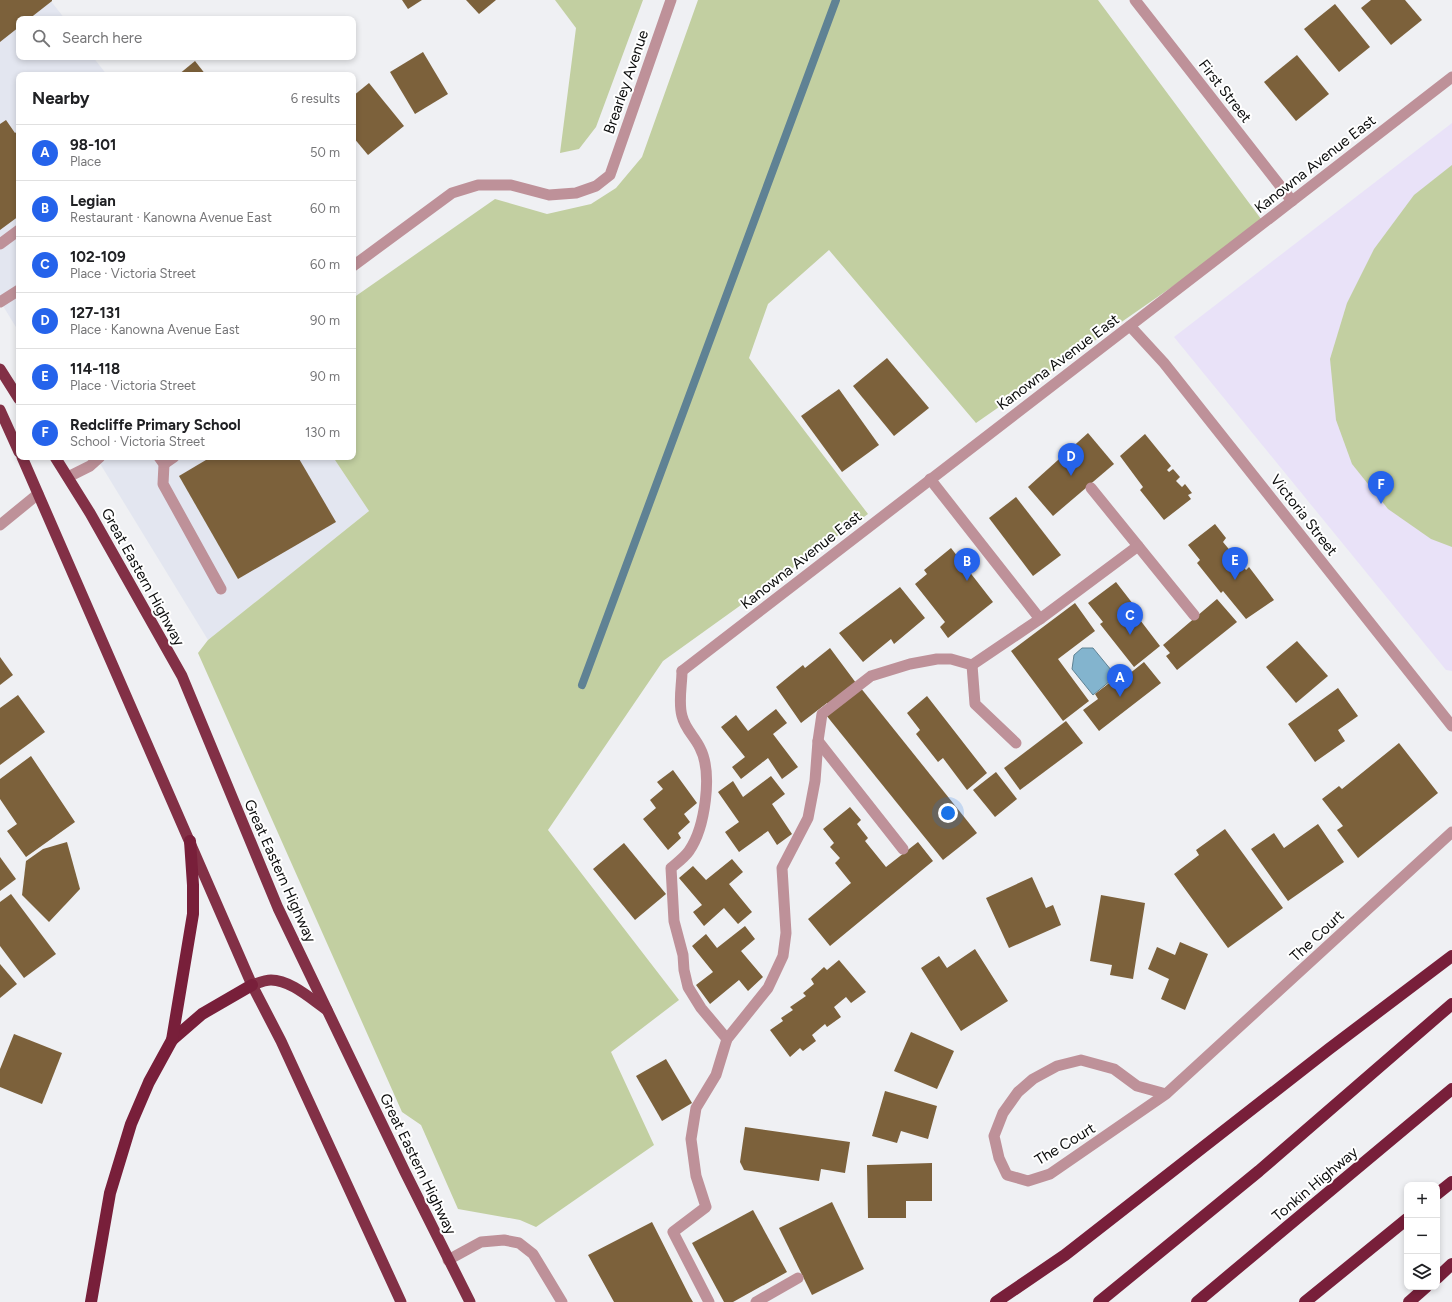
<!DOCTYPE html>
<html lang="en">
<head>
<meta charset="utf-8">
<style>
  body { margin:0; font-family:Figtree,sans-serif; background:#f2f2f2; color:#202124 }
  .controls { position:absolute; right:12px; bottom:12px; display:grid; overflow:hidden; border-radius:8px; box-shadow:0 2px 6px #0003 }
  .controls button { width:36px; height:36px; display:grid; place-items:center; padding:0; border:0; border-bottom:1px solid #e0e0e0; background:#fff; color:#202124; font:20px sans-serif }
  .you { position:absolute; left:948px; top:813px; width:14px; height:14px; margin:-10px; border:3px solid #fff; border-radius:50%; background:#1a73e8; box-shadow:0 0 0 6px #1a73e833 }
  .badge { display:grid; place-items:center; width:26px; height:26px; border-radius:50%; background:#2563eb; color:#fff; font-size:13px; font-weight:700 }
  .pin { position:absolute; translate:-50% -33px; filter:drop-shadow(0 1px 2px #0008) }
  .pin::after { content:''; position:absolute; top:21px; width:14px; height:12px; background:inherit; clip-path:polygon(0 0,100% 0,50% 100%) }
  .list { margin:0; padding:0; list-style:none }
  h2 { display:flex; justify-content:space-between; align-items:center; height:52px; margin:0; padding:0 16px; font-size:17px }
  h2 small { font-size:13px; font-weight:400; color:#757577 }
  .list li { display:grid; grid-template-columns:26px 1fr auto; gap:12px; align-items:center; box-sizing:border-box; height:56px; padding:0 16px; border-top:1px solid #e0e0e0 }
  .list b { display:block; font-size:15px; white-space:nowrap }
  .list p { margin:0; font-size:13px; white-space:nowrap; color:#757577 }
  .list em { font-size:13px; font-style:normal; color:#757577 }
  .icon { flex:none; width:22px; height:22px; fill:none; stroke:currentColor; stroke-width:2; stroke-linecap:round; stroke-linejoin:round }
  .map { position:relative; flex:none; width:1452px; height:1302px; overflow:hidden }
  .search { position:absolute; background:#fff; box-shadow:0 2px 6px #0003; left:16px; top:16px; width:340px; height:44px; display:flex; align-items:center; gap:10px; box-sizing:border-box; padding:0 14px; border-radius:8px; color:#757577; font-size:15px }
  .panel { position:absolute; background:#fff; box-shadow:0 2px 6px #0003; left:16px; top:72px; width:340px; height:388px; border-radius:8px }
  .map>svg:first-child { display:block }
  .built { fill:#e3e6f0 }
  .education { fill:#e9e2f8 }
  .green { fill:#c2cfa1 }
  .water { fill:#83b4ce; stroke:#5f8294 }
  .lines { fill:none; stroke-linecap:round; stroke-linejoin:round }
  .stream { stroke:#5f8294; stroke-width:8 }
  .building { fill:#7c613b }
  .service { stroke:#be9199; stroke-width:11 }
  .minor { stroke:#be9199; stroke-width:11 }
  .tertiary { stroke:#be9199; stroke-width:11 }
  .trunk { stroke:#823046; stroke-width:11 }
  .motorway { stroke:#781f3a; stroke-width:12 }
  .labels { text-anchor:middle; stroke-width:4; stroke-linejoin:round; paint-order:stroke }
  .street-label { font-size:15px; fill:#0b0c0c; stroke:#fff }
</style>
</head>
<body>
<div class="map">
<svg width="1452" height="1302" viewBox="0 0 1452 1302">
  <rect width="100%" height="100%" fill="#eff0f3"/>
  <g class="built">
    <polygon points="0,0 50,0 65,19 19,19 19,57 93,57 107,75 19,75 19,332 0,301"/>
    <polygon points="96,457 333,457 369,511 208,640"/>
  </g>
  <polygon class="education" points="1452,123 1452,671 1446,670 1174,337"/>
  <g class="green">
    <polygon points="555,0 643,0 596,127 579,149 560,153 576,28"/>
    <polygon points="698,0 1098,0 1264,223 976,423 829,250 768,304 749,358 868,514 663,661 548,830 679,1000 611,1052 654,1145 536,1227 520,1220 458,1209 421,1125 402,1112 198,653 208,640 369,511 333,457 353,457 353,298 495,199 547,214 591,204 616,188 642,157"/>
    <polygon points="1452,165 1452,547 1431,539 1388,509 1352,464 1336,420 1330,359 1347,303 1374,249 1414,195"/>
  </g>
  <polygon class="water" points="1082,648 1093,648 1116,676 1093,695 1072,669 1074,655"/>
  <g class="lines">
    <polyline class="stream" points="582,685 836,0"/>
  </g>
  <g class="building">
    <polygon points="0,0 52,0 52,1 29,19 19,19 19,27 0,42"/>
    <polygon points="402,0 422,0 408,9"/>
    <polygon points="466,0 496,0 479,14"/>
    <polygon points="1371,0 1405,0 1422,20 1391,45 1361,8"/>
    <polygon points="1335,4 1370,47 1339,72 1304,29"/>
    <polygon points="423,52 448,94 415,114 390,72"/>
    <polygon points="1297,55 1329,94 1296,121 1264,82"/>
    <polygon points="195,61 206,75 178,75"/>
    <polygon points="369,83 404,126 368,155 353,137 353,96"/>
    <polygon points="6,120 15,133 19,130 19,216 0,230 0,124"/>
    <polygon points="887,358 929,408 894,436 853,386"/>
    <polygon points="839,389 879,445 842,472 801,416"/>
    <polygon points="1088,433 1114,464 1053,516 1028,487"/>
    <polygon points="1145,434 1171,466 1167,470 1169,472 1173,469 1180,477 1176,481 1182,487 1185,484 1192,493 1188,495 1191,499 1164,520 1140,490 1143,487 1120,456"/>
    <polygon points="211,457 298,457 336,522 238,579 179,476"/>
    <polygon points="1016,497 1061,555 1033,576 989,518"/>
    <polygon points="1215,524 1226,538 1223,542 1246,570 1249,567 1274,600 1246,619 1223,591 1221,593 1197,563 1200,560 1188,545"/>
    <polygon points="951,548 993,602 948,638 940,627 945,622 915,584 927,574 924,570"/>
    <polygon points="1116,582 1140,613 1137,616 1160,646 1134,667 1100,624 1103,622 1088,603"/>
    <polygon points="900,587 925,618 894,644 891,639 863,662 839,633"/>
    <polygon points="1217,599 1237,622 1177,670 1166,656 1170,653 1163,645"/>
    <polygon points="1075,603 1095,631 1058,659 1089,701 1063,721 1011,651"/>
    <polygon points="1297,641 1328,676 1296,703 1266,667"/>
    <polygon points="830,648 856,683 829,705 827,703 801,723 776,687 803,665 805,668"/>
    <polygon points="0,657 13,675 0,685"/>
    <polygon points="1144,662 1161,683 1099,731 1083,710 1098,699 1095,694 1126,670 1129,674"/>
    <polygon points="860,687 977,833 943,860 826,715"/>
    <polygon points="1338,688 1358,716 1338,730 1345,741 1315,762 1288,724"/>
    <polygon points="18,695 45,732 0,765 0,708"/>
    <polygon points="927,696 987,773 967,790 943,758 938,762 916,734 920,730 907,713"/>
    <polygon points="776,709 787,723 773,734 798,767 782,779 768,758 741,779 732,767 745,757 721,727 736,715 748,731"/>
    <polygon points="1066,721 1083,743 1020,790 1004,768"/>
    <polygon points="1399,743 1438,793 1358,858 1337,830 1343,826 1322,799 1339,786 1342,789"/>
    <polygon points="31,756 75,822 26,857 7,831 17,824 0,799 0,779"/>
    <polygon points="673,770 697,803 684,814 690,822 678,833 681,838 668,850 643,819 656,808 650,800 663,789 657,782"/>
    <polygon points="996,772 1017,799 995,817 973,790"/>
    <polygon points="771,776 785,794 772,804 792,834 777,845 768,831 739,852 725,832 739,822 718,792 733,781 743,797"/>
    <polygon points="850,807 861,820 857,824 868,838 865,841 886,867 918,842 933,861 830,946 808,919 851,883 835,863 840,858 830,847 834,843 823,829"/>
    <polygon points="1318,824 1344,862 1288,901 1251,849 1274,833 1284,848"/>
    <polygon points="1225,829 1283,908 1228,948 1174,874 1199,855 1196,850"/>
    <polygon points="67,842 80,889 49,922 22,895 26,861 43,849"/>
    <polygon points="624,843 666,894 635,920 593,869"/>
    <polygon points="0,857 16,879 0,891"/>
    <polygon points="732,859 743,872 729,884 752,912 738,924 724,908 704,926 693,912 702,905 679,878 693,866 706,880"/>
    <polygon points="1032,877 1046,908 1053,905 1061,925 1009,948 986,898"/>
    <polygon points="11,894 56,954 24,978 0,946 0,902"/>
    <polygon points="1101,895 1145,903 1133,979 1110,975 1112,965 1090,961"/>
    <polygon points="745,926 755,939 741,951 763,977 748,991 739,980 710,1004 696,985 713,972 692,946 706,934 717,948"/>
    <polygon points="1180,942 1208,954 1185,1010 1161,999 1169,979 1148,969 1157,947 1175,955"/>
    <polygon points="975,949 1008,1001 961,1031 921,968 939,956 947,968"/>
    <polygon points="839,960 866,992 851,1003 846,997 834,1007 841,1017 827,1027 825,1024 812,1035 816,1041 803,1051 800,1048 790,1057 770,1030 783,1021 781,1018 793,1010 790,1007 806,996 803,993 814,984 811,979 824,967 827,970"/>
    <polygon points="0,964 17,984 0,998"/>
    <polygon points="911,1032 954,1051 937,1089 894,1071"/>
    <polygon points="14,1034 62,1053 42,1104 0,1087 0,1069"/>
    <polygon points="666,1059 692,1103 662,1121 636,1076"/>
    <polygon points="885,1091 937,1106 928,1139 901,1131 897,1143 872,1136"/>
    <polygon points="745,1127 850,1142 845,1173 821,1169 819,1181 744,1170 740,1162"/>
    <polygon points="932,1163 932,1201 906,1201 906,1218 868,1218 867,1165"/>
    <polygon points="832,1202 864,1269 812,1295 779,1228"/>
    <polygon points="753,1210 787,1272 733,1302 724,1302 692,1243"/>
    <polygon points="652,1222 690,1297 693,1302 614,1302 588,1255"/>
  </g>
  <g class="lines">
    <g class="service">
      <polyline points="0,244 19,230"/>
      <polyline points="0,302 19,290"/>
      <polyline points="159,457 164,464 163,484 221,589"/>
      <polyline points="164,464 174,457"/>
      <polyline points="930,479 1040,619"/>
      <polyline points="1091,488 1194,615"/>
      <polyline points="972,665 975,704 1016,743"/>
      <path d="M682,671C682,685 678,702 682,716C685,729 695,737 700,748C713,773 705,828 689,851C685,857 677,863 671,868L674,921L683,955L684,970L688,987L701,1008L727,1039"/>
      <polyline points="818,741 903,849"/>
      <polyline points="448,1260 481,1242 504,1240 519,1243 533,1254 562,1302"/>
      <polyline points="709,1302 673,1232 706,1207 696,1176 691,1139 696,1108 716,1075 727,1039 768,988 783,956 786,933 782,868 808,818 815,781 818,741 822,714 871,676 910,664 937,659 951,659 972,665 1040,619 1138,546"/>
      <polyline points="756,1302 798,1278"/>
    </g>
    <g class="minor">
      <polyline points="353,266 452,193 478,185 511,185 549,195 576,193 596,186 610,175 671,0"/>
      <polyline points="1130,326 1164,363 1452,726"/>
      <polyline points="68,477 90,466 100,457"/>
      <polyline points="0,525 38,494"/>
      <polyline points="682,671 1292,201"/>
      <polyline points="1166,1094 1137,1086 1114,1069 1081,1060 1057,1066 1033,1079 1018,1092 1003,1113 994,1136 999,1158 1007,1175 1028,1181 1050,1174 1166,1094 1452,832"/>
    </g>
    <polyline class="tertiary" points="1135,0 1292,201 1452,77"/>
    <g class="trunk">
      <polyline points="0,369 19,399"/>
      <polyline points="0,410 19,452"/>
      <polyline points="22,457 252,985 281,1041 401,1302"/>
      <polyline points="55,457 90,513 182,676 278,908 405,1172 470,1302"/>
      <path d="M252,985C258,983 265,980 271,980C291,980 312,1000 327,1010"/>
    </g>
    <g class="motorway">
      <polyline points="172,1040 202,1014 252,985"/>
      <polyline points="1437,1194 1452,1182"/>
      <polyline points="1437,1278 1452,1264"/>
      <polyline points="91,1302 110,1193 131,1124 149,1082 172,1040 193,914 193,885 190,841"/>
      <polyline points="996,1302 1065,1255 1329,1049 1452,956"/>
      <polyline points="1099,1302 1259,1171 1452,1004"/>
      <polyline points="1197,1302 1452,1089"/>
      <polyline points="1305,1302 1407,1219"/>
      <polyline points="1409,1302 1426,1287"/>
    </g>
  </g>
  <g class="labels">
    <g class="street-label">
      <text transform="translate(626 82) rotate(-71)" y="5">Brearley Avenue</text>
      <text transform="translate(1225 91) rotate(52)" y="5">First Street</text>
      <text transform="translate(1315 164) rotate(-38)" y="5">Kanowna Avenue East</text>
      <text transform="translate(1058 362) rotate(-37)" y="5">Kanowna Avenue East</text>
      <text transform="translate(1304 515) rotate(52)" y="5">Victoria Street</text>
      <text transform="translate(801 560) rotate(-38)" y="5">Kanowna Avenue East</text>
      <text transform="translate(143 577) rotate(61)" y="5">Great Eastern Highway</text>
      <text transform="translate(280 871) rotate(66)" y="5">Great Eastern Highway</text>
      <text transform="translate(1317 936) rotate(-43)" y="5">The Court</text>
      <text transform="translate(1065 1144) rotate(-31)" y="5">The Court</text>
      <text transform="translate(418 1164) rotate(64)" y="5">Great Eastern Highway</text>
      <text transform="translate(1315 1184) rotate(-40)" y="5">Tonkin Highway</text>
    </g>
  </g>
</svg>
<div class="controls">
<button>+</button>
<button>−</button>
<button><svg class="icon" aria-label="layers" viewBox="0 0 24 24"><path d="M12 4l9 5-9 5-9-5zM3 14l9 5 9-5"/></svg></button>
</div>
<div class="you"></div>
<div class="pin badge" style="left:1120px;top:697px">A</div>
<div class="pin badge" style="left:967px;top:581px">B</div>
<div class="pin badge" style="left:1130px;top:635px">C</div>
<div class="pin badge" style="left:1071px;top:476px">D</div>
<div class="pin badge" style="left:1235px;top:580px">E</div>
<div class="pin badge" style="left:1381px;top:504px">F</div>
<div class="search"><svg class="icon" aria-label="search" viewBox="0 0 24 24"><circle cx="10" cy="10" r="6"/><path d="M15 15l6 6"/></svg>Search here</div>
<section class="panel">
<h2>Nearby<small>6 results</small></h2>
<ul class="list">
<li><span class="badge">A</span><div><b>98-101</b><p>Place</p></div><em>50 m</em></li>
<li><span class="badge">B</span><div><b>Legian</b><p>Restaurant · Kanowna Avenue East</p></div><em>60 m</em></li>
<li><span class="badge">C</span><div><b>102-109</b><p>Place · Victoria Street</p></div><em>60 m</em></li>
<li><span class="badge">D</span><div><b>127-131</b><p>Place · Kanowna Avenue East</p></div><em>90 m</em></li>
<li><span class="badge">E</span><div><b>114-118</b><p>Place · Victoria Street</p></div><em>90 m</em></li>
<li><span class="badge">F</span><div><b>Redcliffe Primary School</b><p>School · Victoria Street</p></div><em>130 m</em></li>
</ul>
</section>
</div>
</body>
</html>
